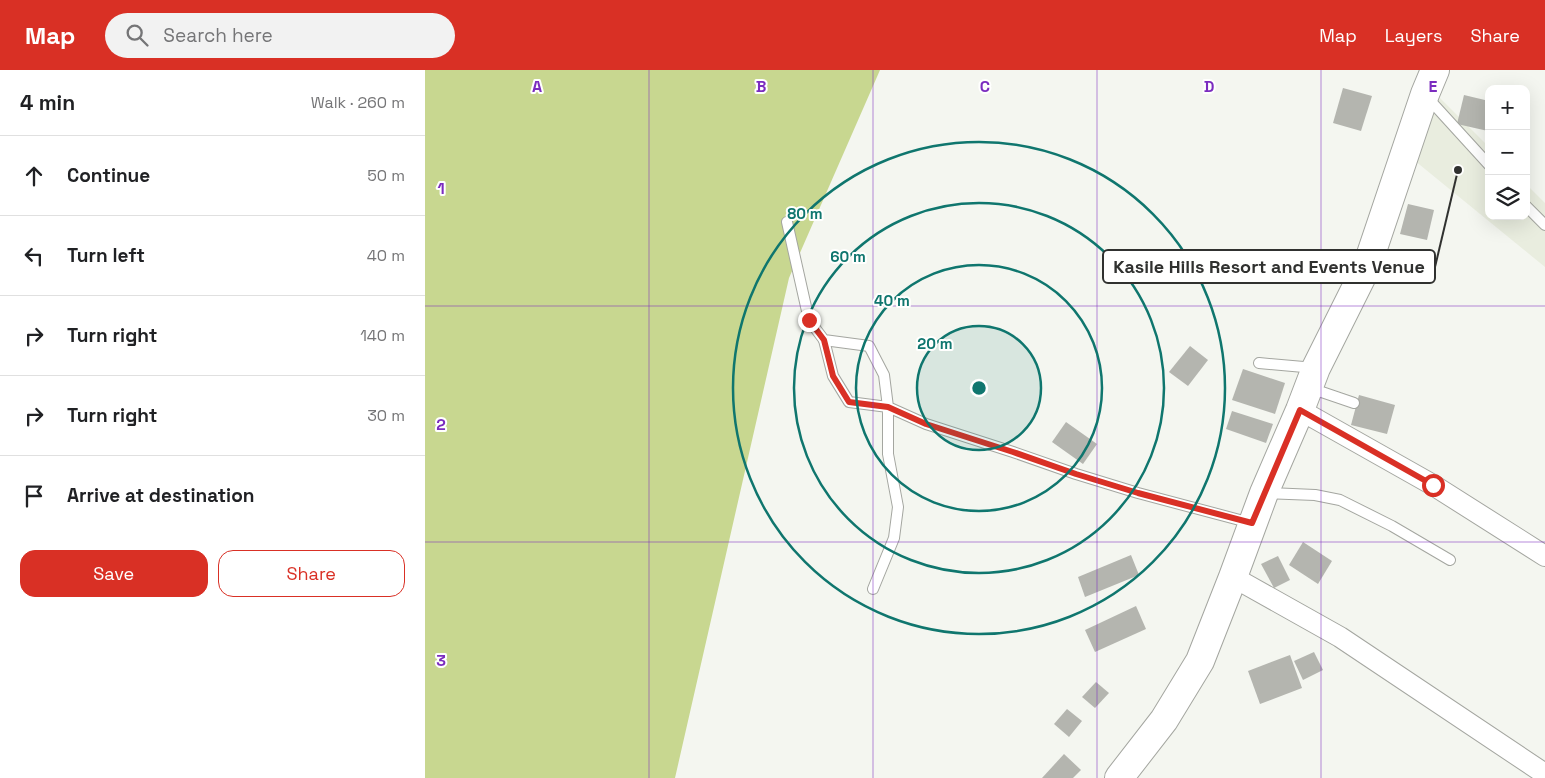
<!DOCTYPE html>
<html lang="en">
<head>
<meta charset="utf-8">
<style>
  body { margin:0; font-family:"Space Grotesk",sans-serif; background:#f2f2f2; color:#202124 }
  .controls { position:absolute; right:15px; top:15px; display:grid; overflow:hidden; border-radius:10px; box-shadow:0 5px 20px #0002 }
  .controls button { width:45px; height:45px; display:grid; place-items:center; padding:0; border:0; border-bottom:1px solid #e0e0e0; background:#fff; color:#202124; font:25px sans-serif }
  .stop { position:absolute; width:15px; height:15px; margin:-11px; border:4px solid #d93025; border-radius:50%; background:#fff }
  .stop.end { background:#d93025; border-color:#fff; box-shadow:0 1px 5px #0008 }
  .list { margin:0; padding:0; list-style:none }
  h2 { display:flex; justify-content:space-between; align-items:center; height:65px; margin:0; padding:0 20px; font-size:21px }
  h2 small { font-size:16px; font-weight:400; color:#757577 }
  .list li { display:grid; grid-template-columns:32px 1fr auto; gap:15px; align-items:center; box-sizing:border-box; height:80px; padding:0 20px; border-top:1px solid #e0e0e0 }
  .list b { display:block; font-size:19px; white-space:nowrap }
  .list em { font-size:16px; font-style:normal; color:#757577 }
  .actions { display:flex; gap:10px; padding:15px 20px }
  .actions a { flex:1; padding:11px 0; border:1px solid #d93025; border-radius:15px; text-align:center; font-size:18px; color:#d93025 }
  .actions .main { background:#d93025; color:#fff }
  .icon { flex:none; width:28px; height:28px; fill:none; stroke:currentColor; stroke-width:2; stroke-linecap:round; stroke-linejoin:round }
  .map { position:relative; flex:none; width:1120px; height:708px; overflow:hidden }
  header { display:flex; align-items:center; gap:30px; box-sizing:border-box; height:70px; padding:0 25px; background:#d93025; color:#fff }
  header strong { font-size:24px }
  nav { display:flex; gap:28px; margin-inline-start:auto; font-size:18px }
  .search { width:350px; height:45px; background:#f2f2f2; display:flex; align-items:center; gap:12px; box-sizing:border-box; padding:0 18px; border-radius:28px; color:#757577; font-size:19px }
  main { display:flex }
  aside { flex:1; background:#fff }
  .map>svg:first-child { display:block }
  .built { fill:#e9eddf }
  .green { fill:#c8d790 }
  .building { fill:#b4b5af }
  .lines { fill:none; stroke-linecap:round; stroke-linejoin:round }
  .service-casing { stroke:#a4a6a0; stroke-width:12 }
  .minor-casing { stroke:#a4a6a0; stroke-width:22 }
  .secondary-casing { stroke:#a4a6a0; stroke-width:30 }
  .service { stroke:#fff; stroke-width:10 }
  .minor { stroke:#fff; stroke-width:20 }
  .secondary { stroke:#fff; stroke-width:28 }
  .route { stroke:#d93025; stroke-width:6 }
  .grid { fill:none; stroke:#7b2cbf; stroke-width:1; stroke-opacity:0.55 }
  .ring { fill:none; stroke:#0f766e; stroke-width:2.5 }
  .grid-label { font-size:16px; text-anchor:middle; font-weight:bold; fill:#7b2cbf; stroke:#fffffe; stroke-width:4; stroke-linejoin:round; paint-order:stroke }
  .centre { fill:#0f766e; stroke:#fffffe; stroke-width:2.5 }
  .ring-label { font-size:15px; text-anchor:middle; font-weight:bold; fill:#0f766e; stroke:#fffffe; stroke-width:4; stroke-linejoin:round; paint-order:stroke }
  .leader { fill:none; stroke:#30312f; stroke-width:2 }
  .callout-dot { fill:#30312f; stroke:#fffffe; stroke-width:2 }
  .callout { fill:#fffffe; stroke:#30312f; stroke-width:2 }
  .callout-label { font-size:18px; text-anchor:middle; font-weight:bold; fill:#30312f }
</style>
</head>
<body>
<header>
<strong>Map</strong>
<div class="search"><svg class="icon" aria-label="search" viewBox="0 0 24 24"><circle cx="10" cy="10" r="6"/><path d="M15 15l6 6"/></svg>Search here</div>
<nav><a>Map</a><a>Layers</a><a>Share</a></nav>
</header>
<main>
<aside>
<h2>4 min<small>Walk · 260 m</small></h2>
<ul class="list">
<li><svg class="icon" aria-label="ahead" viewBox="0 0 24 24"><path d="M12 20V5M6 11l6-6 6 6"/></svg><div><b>Continue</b></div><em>50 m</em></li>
<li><svg class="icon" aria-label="left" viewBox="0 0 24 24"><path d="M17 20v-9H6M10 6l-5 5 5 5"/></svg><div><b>Turn left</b></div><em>40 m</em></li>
<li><svg class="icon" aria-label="right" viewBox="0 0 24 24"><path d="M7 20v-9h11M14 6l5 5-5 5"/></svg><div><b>Turn right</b></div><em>140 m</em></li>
<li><svg class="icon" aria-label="right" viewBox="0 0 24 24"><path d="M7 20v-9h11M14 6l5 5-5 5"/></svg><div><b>Turn right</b></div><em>30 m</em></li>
<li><svg class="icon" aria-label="arrive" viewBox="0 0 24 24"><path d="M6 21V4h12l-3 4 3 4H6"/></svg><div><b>Arrive at destination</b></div></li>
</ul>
<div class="actions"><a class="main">Save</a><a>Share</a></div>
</aside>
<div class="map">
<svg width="1120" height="708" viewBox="0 0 1120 708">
  <rect width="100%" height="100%" fill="#f4f6f0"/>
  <polygon class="built" points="1006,19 1064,77 1064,146 1101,146 1101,114 1120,133 1120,197 984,86"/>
  <polygon class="green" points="0,0 455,0 364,208 250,708 0,708"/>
  <g class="building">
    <polygon points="918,18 947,26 936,61 908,53"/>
    <polygon points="1039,25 1064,31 1063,61 1032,54"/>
    <polygon points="983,134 1009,140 1002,170 975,164"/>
    <polygon points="765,276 783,290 763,316 744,302"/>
    <polygon points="818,299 860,313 850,344 807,330"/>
    <polygon points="934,325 970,335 962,364 926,355"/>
    <polygon points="807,341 848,354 841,373 801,359"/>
    <polygon points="641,352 672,374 658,394 627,372"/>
    <polygon points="878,472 907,491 893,514 864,495"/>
    <polygon points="706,485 714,505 660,527 653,507"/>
    <polygon points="853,486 865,510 849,518 836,494"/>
    <polygon points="711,536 721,559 670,582 660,560"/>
    <polygon points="889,582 898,600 878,610 869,591"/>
    <polygon points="865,585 877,618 835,634 823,601"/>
    <polygon points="671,612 684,623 670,638 657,627"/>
    <polygon points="642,639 657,651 644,667 629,654"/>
    <polygon points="639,684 656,700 648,708 617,708"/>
  </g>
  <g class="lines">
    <g class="service-casing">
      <g id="service">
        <polyline points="1002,27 1064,95"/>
        <polyline points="1101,136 1120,155"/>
        <polyline points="362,152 384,250 399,270 444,276 459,305 463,337 501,354 588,382 651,404 713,423 826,453"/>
        <polyline points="399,270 408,306 424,332 463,337 463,384 473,437 469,468 448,519"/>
        <polyline points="834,293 890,298"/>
        <polyline points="885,318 929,333"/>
        <polyline points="842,423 890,425 915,430 967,456 1025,490"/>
      </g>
    </g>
    <g class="minor-casing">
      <g id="minor">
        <polyline points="875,340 1008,415 1120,486"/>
        <polyline points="808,507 915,567 1120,704"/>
      </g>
    </g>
    <g class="secondary-casing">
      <polyline id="secondary" points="694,708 739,650 775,591 808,507 839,423 875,340 891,298 942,196 1000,24 1010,0"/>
    </g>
    <use href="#service" class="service"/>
    <use href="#minor" class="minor"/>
    <use href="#secondary" class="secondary"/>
  </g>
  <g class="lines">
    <polyline class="route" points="384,250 399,270 408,306 424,332 463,337 501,354 588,382 651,404 713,423 827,453 875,340 1008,415"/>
  </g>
  <path class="grid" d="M224,0V708M448,0V708M672,0V708M896,0V708M0,236H1120M0,472H1120"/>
  <circle cx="554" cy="318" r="62" fill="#0f766e" fill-opacity=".12"/>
  <g class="ring">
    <circle cx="554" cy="318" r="62"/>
    <circle cx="554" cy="318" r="123"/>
    <circle cx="554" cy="318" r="185"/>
    <circle cx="554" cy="318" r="246"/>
  </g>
  <g class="grid-label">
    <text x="112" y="22">A</text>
    <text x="336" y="22">B</text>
    <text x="560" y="22">C</text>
    <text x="784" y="22">D</text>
    <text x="1008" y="22">E</text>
    <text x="16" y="124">1</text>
    <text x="16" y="360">2</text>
    <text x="16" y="596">3</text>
  </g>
  <circle cx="554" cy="318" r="8" class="centre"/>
  <g class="ring-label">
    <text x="380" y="149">80 m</text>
    <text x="423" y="192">60 m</text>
    <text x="467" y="236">40 m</text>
    <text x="510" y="279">20 m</text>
  </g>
  <path class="leader" d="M1033 100L1010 197"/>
  <circle class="callout-dot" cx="1033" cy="100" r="5"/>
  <rect class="callout" x="678" y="180" width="332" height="33" rx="5"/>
  <g class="callout-label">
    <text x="844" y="203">Kasile Hills Resort and Events Venue</text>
  </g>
</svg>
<div class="controls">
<button>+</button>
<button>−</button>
<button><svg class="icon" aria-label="layers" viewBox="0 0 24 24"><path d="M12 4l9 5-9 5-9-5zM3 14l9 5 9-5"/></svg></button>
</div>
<div class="stop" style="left:1008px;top:415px"></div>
<div class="stop end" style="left:384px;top:250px"></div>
</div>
</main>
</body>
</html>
